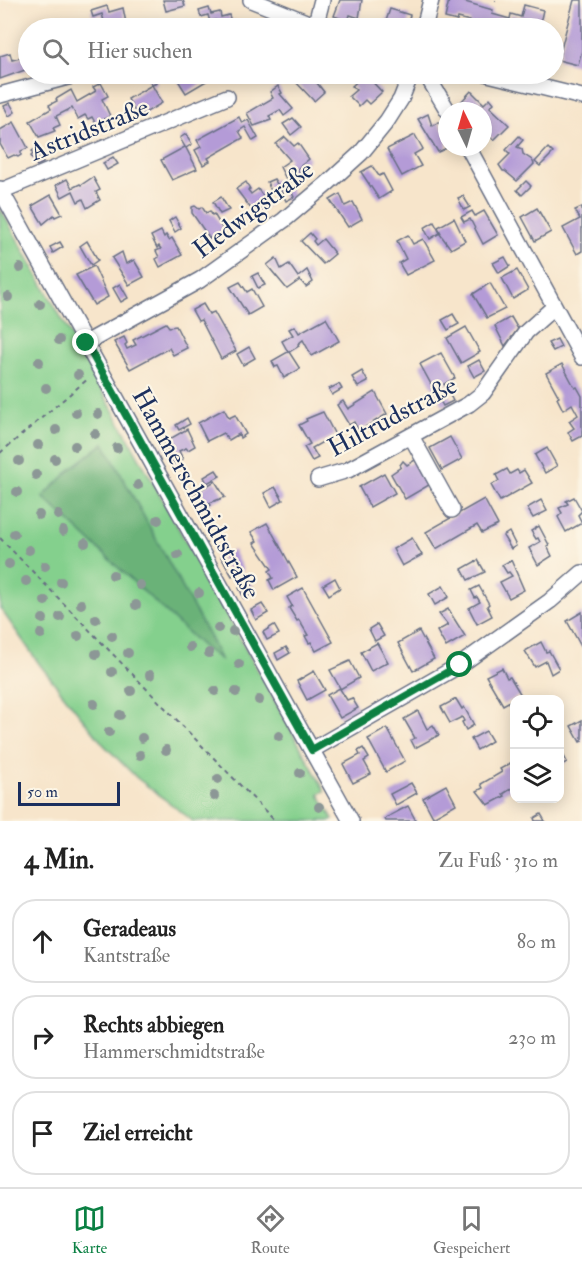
<!DOCTYPE html>
<html lang="de">
<head>
<meta charset="utf-8">
<style>
  body { margin:0; font-family:"IM FELL Double Pica",serif; background:#f6f6f6; color:#222 }
  .controls { position:absolute; right:18px; bottom:18px; display:grid; overflow:hidden; border-radius:12px; box-shadow:0 3px 15px #0003 }
  .controls button { width:54px; height:54px; display:grid; place-items:center; padding:0; border:0; border-bottom:2px solid #e0e0e0; background:#fff; color:#222; font:30px sans-serif }
  .compass { position:absolute; left:438px; top:102px; width:54px; height:54px; border-radius:50%; background:#fff; box-shadow:0 3px 15px #0003; rotate:355deg }
  .scale { position:absolute; left:18px; bottom:15px; width:102px; box-sizing:border-box; padding-left:6px; border:3px solid #1b2f5e; border-top:0; font-size:16px; line-height:21px; white-space:nowrap; color:#1b2f5e; -webkit-text-stroke:4px #fcf5e5; paint-order:stroke }
  .stop { position:absolute; width:18px; height:18px; margin:-14px; border:4px solid #0b8043; border-radius:50%; background:#fff }
  .stop.end { background:#0b8043; border-color:#fff; box-shadow:0 2px 6px #0008 }
  .list { margin:0; padding:0; list-style:none }
  h2 { display:flex; justify-content:space-between; align-items:center; height:78px; margin:0; padding:0 24px; font-size:26px }
  h2 small { font-size:20px; font-weight:400; color:#767676 }
  .list li { display:grid; grid-template-columns:39px 1fr auto; gap:18px; align-items:center; box-sizing:border-box; height:84px; margin:0 12px 12px; padding:0 12px; border:2px solid #e0e0e0; border-radius:24px }
  .list b { display:block; font-size:22px; white-space:nowrap }
  .list p { margin:0; font-size:20px; white-space:nowrap; color:#767676 }
  .list em { font-size:20px; font-style:normal; color:#767676 }
  .icon { flex:none; width:33px; height:33px; fill:none; stroke:currentColor; stroke-width:2; stroke-linecap:round; stroke-linejoin:round }
  .map { position:relative; flex:none; width:582px; height:821px; overflow:hidden }
  .search { position:absolute; background:#fff; box-shadow:0 3px 15px #0003; left:18px; right:18px; top:18px; height:66px; display:flex; align-items:center; gap:15px; box-sizing:border-box; padding:0 21px; border-radius:33px; color:#767676; font-size:22px }
  .sheet { height:366px; background:#fff }
  nav { display:flex; justify-content:space-around; align-items:center; box-sizing:border-box; height:84px; border-top:2px solid #e0e0e0; background:#fff; font-size:16px; color:#767676 }
  nav a { display:grid; justify-items:center; gap:3px }
  nav .on { color:#0b8043 }
  .map>svg:first-child { display:block }
  .green { fill:#84d08d; stroke:#508076; stroke-width:1.5 }
  .forest { fill:#6bb278; stroke:#43706b; stroke-width:1.5 }
  .building { fill:#b49bd7 }
  .lines { fill:none; stroke-linecap:round; stroke-linejoin:round }
  .minor-casing { stroke:#686f84; stroke-width:18 }
  .path { stroke:#686f84; stroke-width:2; stroke-dasharray:4.5 4.5; stroke-linecap:butt }
  .minor { stroke:#fff; stroke-width:15 }
  .tree { fill:#8c9796 }
  .route { stroke:#0b8043; stroke-width:8 }
  .labels { text-anchor:middle; stroke-width:4.5; stroke-linejoin:round; paint-order:stroke }
  .street-label { font-size:26px; fill:#1b2f5e; stroke:#fcf5e5 }
</style>
</head>
<body>
<div class="map">
<svg width="582" height="821" viewBox="0 0 582 821">
  <rect width="100%" height="100%" fill="#fcf5e5"/>
  <filter id="ink" filterUnits="userSpaceOnUse"><feTurbulence type="fractalNoise" baseFrequency=".0167" numOctaves="2"/><feDisplacementMap in="SourceGraphic" scale="12" xChannelSelector="R" yChannelSelector="G"/><feConvolveMatrix kernelMatrix="1 2 1 2 8 2 1 2 1" color-interpolation-filters="sRGB"/></filter>
  <filter id="wash" filterUnits="userSpaceOnUse"><feTurbulence type="fractalNoise" baseFrequency=".008" numOctaves="4" result="noise"/><feDisplacementMap in="SourceGraphic" scale="24" xChannelSelector="R" yChannelSelector="G"/><feGaussianBlur stdDeviation="1.35" result="paint"/><feColorMatrix in="noise" values="0 0 0 0 0 0 0 0 0 0 0 0 0 0 0 0 0 1.4 0 .05"/><feComposite in="paint" operator="in"/></filter>
  <g filter="url(#wash)">
    <rect width="100%" height="100%" fill="#f7e5cb"/>
    <polygon class="green" points="0,208 325,791 319,794 333,819 329,821 193,821 137,778 103,744 40,665 0,608"/>
    <polygon class="forest" points="104,443 211,640 220,659 204,648 43,497 72,468"/>
    <g id="blocks">
      <g class="building">
        <polygon points="163,0 183,0 185,6 166,11"/>
        <polygon points="340,0 362,0 359,18 350,15 348,21 334,16"/>
        <polygon points="449,0 465,0 465,2 493,10 492,14 510,19 511,14 521,17 524,5 543,10 539,28 469,28 470,21 458,18 457,21 445,18"/>
        <polygon points="574,0 582,0 582,50 578,65 558,60"/>
        <polygon points="107,6 109,12 123,8 127,28 106,28 102,14 93,17 91,11"/>
        <polygon points="209,8 211,14 220,12 221,17 229,15 231,22 236,20 239,28 218,28 215,20 210,22 208,15 201,17 199,11"/>
        <polygon points="390,9 410,15 407,27 386,21"/>
        <polygon points="196,23 197,28 176,28"/>
        <polygon points="28,48 28,69 0,79 0,56 10,53 12,60 24,57 22,49"/>
        <polygon points="145,74 152,74 157,83 152,85 162,103 138,117 128,99 152,85"/>
        <polygon points="183,74 204,74 208,80 186,93 176,77"/>
        <polygon points="284,74 310,74 324,92 314,101 294,80 292,82"/>
        <polygon points="365,74 382,92 369,104 365,100 359,106 349,96 356,90 352,86"/>
        <polygon points="101,83 108,96 102,99 110,116 96,124 92,117 88,119 85,115 78,119 72,108 56,116 60,125 53,128 55,131 39,137 30,121 51,109 49,105 57,101 56,99 71,90 77,102 96,91 93,87"/>
        <polygon points="278,86 282,93 280,94 293,109 284,116 280,110 269,116 271,120 254,126 247,113 273,98 270,92"/>
        <polygon points="471,91 484,104 490,98 494,103 490,107 509,125 494,140 483,129 483,111 465,111 459,104"/>
        <polygon points="10,103 15,112 9,116 4,106"/>
        <polygon points="428,114 432,126 439,122 447,136 447,148 438,152 418,119"/>
        <polygon points="239,117 242,123 248,120 258,138 253,141 245,127 239,131 243,138 208,158 210,161 203,165 195,150 201,147 197,140"/>
        <polygon points="293,118 301,127 291,135 283,124"/>
        <polygon points="14,122 28,148 21,151 21,155 18,157 14,155 8,158 0,144 0,130"/>
        <polygon points="186,134 192,144 186,148 197,169 172,180 161,160 185,147 180,138"/>
        <polygon points="415,135 423,149 414,154 421,166 402,176 387,149"/>
        <polygon points="519,136 523,140 517,147 522,149 523,154 532,160 534,164 517,181 505,171 503,171 499,165 510,154 506,150"/>
        <polygon points="285,137 294,146 298,143 309,159 297,169 301,174 288,183 280,167 290,160 276,144"/>
        <polygon points="548,148 553,153 540,166 535,162"/>
        <polygon points="35,149 43,163 37,166 31,156 33,154 32,151"/>
        <polygon points="113,157 118,164 107,170 103,163"/>
        <polygon points="372,166 379,176 383,174 392,191 379,199 361,172"/>
        <polygon points="93,177 100,190 96,192 100,200 87,208 83,199 78,202 73,191 62,197 56,185 67,179 72,188 80,184 81,185"/>
        <polygon points="274,179 280,189 288,185 294,197 286,201 280,189 272,193 267,182"/>
        <polygon points="526,181 531,186 522,195 517,190"/>
        <polygon points="246,182 250,189 248,190 251,194 258,189 269,205 255,214 236,189"/>
        <polygon points="340,194 345,206 353,202 362,219 348,227 330,200"/>
        <polygon points="51,195 62,214 55,217 54,215 43,224 32,206"/>
        <polygon points="463,196 470,207 464,210 458,198"/>
        <polygon points="221,197 229,210 220,214 213,202"/>
        <polygon points="195,206 199,209 202,207 206,213 210,211 212,215 214,214 224,231 210,239 192,213 192,207"/>
        <polygon points="582,207 582,251 577,254 563,228 580,219 575,210"/>
        <polygon points="537,208 551,232 535,241 522,217"/>
        <polygon points="472,211 475,216 484,211 498,235 483,244 470,219 464,222 461,217"/>
        <polygon points="175,217 181,228 175,232 169,221"/>
        <polygon points="454,218 465,241 451,249 440,234 441,233 438,227"/>
        <polygon points="434,222 440,233 430,239 424,228"/>
        <polygon points="161,231 164,237 166,235 169,240 172,238 182,255 160,267 156,259 159,257 156,251 161,249 159,246 157,248 151,236"/>
        <polygon points="310,233 315,239 313,241 316,245 323,239 335,254 323,264 301,241"/>
        <polygon points="408,235 413,244 423,239 435,260 406,275 399,263 406,259 397,241"/>
        <polygon points="87,241 98,260 91,265 80,246"/>
        <polygon points="60,242 63,247 53,253 50,247"/>
        <polygon points="122,252 126,264 134,260 144,277 129,285 112,258"/>
        <polygon points="505,257 510,266 499,273 493,263"/>
        <polygon points="276,258 281,269 289,264 298,277 307,270 313,282 306,287 300,280 287,289 267,265"/>
        <polygon points="94,266 108,297 94,305 76,275"/>
        <polygon points="517,270 528,290 513,299 502,278"/>
        <polygon points="258,273 265,285 258,288 252,276"/>
        <polygon points="240,282 247,292 252,289 262,307 248,315 230,287"/>
        <polygon points="490,283 505,309 487,318 473,294"/>
        <polygon points="120,284 128,298 121,302 113,288"/>
        <polygon points="203,304 209,314 214,312 236,351 221,359 201,320 198,321 192,310"/>
        <polygon points="453,314 459,324 448,330 442,320"/>
        <polygon points="511,317 518,329 505,346 495,326"/>
        <polygon points="326,318 339,341 312,356 303,340 298,344 299,346 289,352 300,369 284,378 278,366 275,367 272,361 288,352 282,341 293,335 289,329 295,326 299,333"/>
        <polygon points="166,323 169,327 176,326 187,348 173,355 169,348 130,369 114,342 124,337 127,343 125,345 127,349 136,345 133,340"/>
        <polygon points="466,327 480,352 461,363 447,338"/>
        <polygon points="557,339 561,347 553,351 548,343"/>
        <polygon points="249,347 255,358 243,365 237,354"/>
        <polygon points="441,353 455,378 444,384 453,401 443,406 420,364"/>
        <polygon points="479,360 485,371 474,377 468,366"/>
        <polygon points="562,364 575,388 577,387 582,396 582,436 573,441 568,432 574,428 569,421 578,415 572,404 563,410 557,398 559,397 546,373"/>
        <polygon points="362,371 368,382 358,387 352,377"/>
        <polygon points="339,384 342,389 332,395 329,389"/>
        <polygon points="375,392 387,414 359,431 354,422 349,425 337,405 343,401 348,409"/>
        <polygon points="224,409 229,418 235,415 246,434 240,438 239,434 229,440 223,433 207,441 198,423"/>
        <polygon points="323,412 335,435 312,448 318,458 312,461 304,447 310,444 299,425 307,421 306,419"/>
        <polygon points="187,418 190,424 179,430 176,425"/>
        <polygon points="187,429 195,446 188,450 186,448 179,451 183,459 174,464 163,443"/>
        <polygon points="450,437 462,459 442,470 430,448"/>
        <polygon points="547,448 557,466 545,473 535,455"/>
        <polygon points="415,460 429,485 405,499 391,474 401,467 400,465 403,461 407,465"/>
        <polygon points="507,469 510,474 517,470 519,473 524,470 532,483 500,501 491,485 499,481 496,475"/>
        <polygon points="216,470 220,476 207,483 204,477"/>
        <polygon points="384,473 395,493 370,507 359,487"/>
        <polygon points="215,481 225,497 209,503 211,505 200,511 191,495"/>
        <polygon points="275,487 283,500 271,507 264,493"/>
        <polygon points="574,497 582,511 578,515 582,523 566,532 558,517 562,513 559,508 568,504 566,501"/>
        <polygon points="484,499 498,525 482,533 477,525 436,549 426,532"/>
        <polygon points="541,500 547,511 533,518 527,508"/>
        <polygon points="267,523 297,577 274,590 269,580 273,578 269,571 272,569 254,543 257,541 251,532"/>
        <polygon points="539,526 549,545 547,546 552,556 538,565 529,548 540,542 538,538 536,539 531,531"/>
        <polygon points="509,532 516,546 511,549 503,536"/>
        <polygon points="412,538 422,555 402,566 393,549"/>
        <polygon points="233,550 243,570 232,576 221,557"/>
        <polygon points="478,560 485,572 468,580 462,569"/>
        <polygon points="511,560 524,590 509,598 500,582 512,576 509,572 507,573 502,565"/>
        <polygon points="335,578 340,588 329,595 323,585"/>
        <polygon points="250,582 256,592 244,598 239,588"/>
        <polygon points="443,586 449,597 435,605 429,594"/>
        <polygon points="479,586 489,604 487,606 492,616 477,624 469,608 480,602 477,597 475,598 471,590"/>
        <polygon points="303,588 333,642 316,651 311,642 309,643 305,636 308,635 299,620 297,621 289,608 292,606 287,597"/>
        <polygon points="262,604 268,613 256,620 251,610"/>
        <polygon points="448,609 465,636 446,647 437,631 448,625 439,614"/>
        <polygon points="582,612 582,648 567,621"/>
        <polygon points="377,624 384,636 375,641 369,629"/>
        <polygon points="274,625 279,634 267,640 263,632"/>
        <polygon points="419,631 434,659 413,671 398,643"/>
        <polygon points="541,642 546,652 549,651 559,669 551,674 546,661 535,667 525,651"/>
        <polygon points="377,643 388,662 371,671 361,652"/>
        <polygon points="286,647 290,653 278,660 275,653"/>
        <polygon points="350,661 359,678 340,689 347,700 352,698 358,708 340,718 327,695 340,688 330,670"/>
        <polygon points="502,668 507,678 510,677 521,695 503,705 486,676"/>
        <polygon points="314,671 325,690 307,700 297,681"/>
        <polygon points="456,699 462,709 464,707 474,725 466,730 462,722 464,721 462,717 450,723 441,707"/>
        <polygon points="418,711 427,729 433,725 439,735 415,748 411,740 415,738 404,719"/>
        <polygon points="582,720 582,741 580,742 571,726"/>
        <polygon points="387,728 405,761 386,772 368,739"/>
        <polygon points="486,731 492,741 477,750 471,739"/>
        <polygon points="363,748 369,758 364,761 371,774 353,783 343,764 360,755 358,751"/>
        <polygon points="560,749 567,762 560,766"/>
        <polygon points="511,763 514,769 514,787 503,794 505,796 488,805 477,791 483,788 481,784 502,772 500,769"/>
        <polygon points="411,783 417,793 396,805 390,794"/>
        <polygon points="446,785 456,804 433,817 423,798"/>
        <polygon points="408,806 416,821 386,821 385,819 391,815"/>
        <polygon points="541,814 545,821 535,821 534,818"/>
      </g>
    </g>
  </g>
  <g filter="url(#ink)">
    <use href="#blocks" fill-opacity="0" stroke="#686f84" stroke-width="1.5"/>
    <g class="lines">
      <g class="minor-casing">
        <g id="minor">
          <polyline points="251,0 321,28"/>
          <polyline points="315,27 322,0"/>
          <polyline points="424,28 431,0"/>
          <polyline points="426,74 448,111"/>
          <polyline points="488,74 582,97"/>
          <polyline points="0,95 79,74"/>
          <polyline points="468,147 582,357"/>
          <polyline points="0,189 351,821"/>
          <polyline points="1,191 227,97"/>
          <polyline points="86,343 200,280 284,220 328,183 361,153 387,121 401,99 411,74"/>
          <polyline points="411,436 452,510"/>
          <polyline points="318,479 348,470 469,404 483,393 526,332 554,307"/>
          <polyline points="312,750 460,665 550,601 582,573"/>
        </g>
      </g>
      <g class="path">
        <polyline points="496,1 496,0"/>
        <polyline points="0,453 89,378"/>
        <polyline points="0,538 275,821"/>
      </g>
      <use href="#minor" class="minor"/>
    </g>
    <g class="tree">
      <circle cx="20" cy="268" r="5"/>
      <circle cx="8" cy="297" r="5"/>
      <circle cx="40" cy="304" r="5"/>
      <circle cx="59" cy="340" r="5"/>
      <circle cx="39" cy="362" r="5"/>
      <circle cx="78" cy="375" r="5"/>
      <circle cx="46" cy="388" r="5"/>
      <circle cx="76" cy="413" r="5"/>
      <circle cx="98" cy="414" r="5"/>
      <circle cx="56" cy="430" r="5"/>
      <circle cx="95" cy="434" r="5"/>
      <circle cx="38" cy="445" r="5"/>
      <circle cx="75" cy="446" r="5"/>
      <circle cx="117" cy="448" r="5"/>
      <circle cx="55" cy="459" r="5"/>
      <circle cx="19" cy="461" r="5"/>
      <circle cx="36" cy="475" r="5"/>
      <circle cx="138" cy="485" r="5"/>
      <circle cx="17" cy="492" r="5"/>
      <circle cx="39" cy="515" r="5"/>
      <circle cx="58" cy="515" r="5"/>
      <circle cx="158" cy="520" r="5"/>
      <circle cx="63" cy="531" r="5"/>
      <circle cx="14" cy="534" r="5"/>
      <circle cx="85" cy="543" r="5"/>
      <circle cx="29" cy="550" r="5"/>
      <circle cx="178" cy="555" r="5"/>
      <circle cx="9" cy="564" r="5"/>
      <circle cx="45" cy="566" r="5"/>
      <circle cx="113" cy="575" r="5"/>
      <circle cx="26" cy="581" r="5"/>
      <circle cx="61" cy="582" r="5"/>
      <circle cx="140" cy="585" r="5"/>
      <circle cx="199" cy="593" r="5"/>
      <circle cx="45" cy="601" r="5"/>
      <circle cx="81" cy="604" r="5"/>
      <circle cx="136" cy="605" r="5"/>
      <circle cx="60" cy="617" r="5"/>
      <circle cx="43" cy="619" r="5"/>
      <circle cx="96" cy="619" r="5"/>
      <circle cx="218" cy="628" r="5"/>
      <circle cx="233" cy="631" r="5"/>
      <circle cx="41" cy="634" r="5"/>
      <circle cx="78" cy="636" r="5"/>
      <circle cx="112" cy="636" r="5"/>
      <circle cx="190" cy="647" r="5"/>
      <circle cx="128" cy="653" r="5"/>
      <circle cx="209" cy="653" r="5"/>
      <circle cx="96" cy="654" r="5"/>
      <circle cx="239" cy="664" r="5"/>
      <circle cx="112" cy="672" r="5"/>
      <circle cx="150" cy="675" r="5"/>
      <circle cx="131" cy="691" r="5"/>
      <circle cx="215" cy="691" r="5"/>
      <circle cx="236" cy="692" r="5"/>
      <circle cx="259" cy="700" r="5"/>
      <circle cx="94" cy="704" r="5"/>
      <circle cx="120" cy="715" r="5"/>
      <circle cx="109" cy="732" r="5"/>
      <circle cx="279" cy="736" r="5"/>
      <circle cx="142" cy="738" r="5"/>
      <circle cx="166" cy="750" r="5"/>
      <circle cx="140" cy="755" r="5"/>
      <circle cx="300" cy="773" r="5"/>
      <circle cx="218" cy="779" r="5"/>
      <circle cx="214" cy="796" r="5"/>
      <circle cx="319" cy="807" r="5"/>
    </g>
  </g>
  <g class="lines" filter="url(#ink)">
    <polyline class="route" points="86,343 312,750 460,665"/>
  </g>
  <g class="labels">
    <g class="street-label">
      <text transform="translate(89 129) rotate(-22)" y="9">Astridstraße</text>
      <text transform="translate(253 209) rotate(-37)" y="9">Hedwigstraße</text>
      <text transform="translate(392 416) rotate(-28)" y="9">Hiltrudstraße</text>
      <text transform="translate(197 493) rotate(61)" y="9">Hammerschmidtstraße</text>
    </g>
  </g>
</svg>
<div class="controls">
<button><svg class="icon" aria-label="locate" viewBox="0 0 24 24"><circle cx="12" cy="12" r="6"/><path d="M12 2v4M12 18v4M2 12h4M18 12h4"/></svg></button>
<button><svg class="icon" aria-label="layers" viewBox="0 0 24 24"><path d="M12 4l9 5-9 5-9-5zM3 14l9 5 9-5"/></svg></button>
</div>
<svg class="compass" viewBox="-18 -18 36 36"><path d="M0-13l5 13h-10z" fill="#e53935"/><path d="M0 13l5-13h-10z" fill="#767676"/></svg>
<div class="scale">50 m</div>
<div class="stop" style="left:460px;top:665px"></div>
<div class="stop end" style="left:86px;top:343px"></div>
<div class="search"><svg class="icon" aria-label="search" viewBox="0 0 24 24"><circle cx="10" cy="10" r="6"/><path d="M15 15l6 6"/></svg>Hier suchen</div>
</div>
<section class="sheet">
<h2>4 Min.<small>Zu Fuß · 310 m</small></h2>
<ul class="list">
<li><svg class="icon" aria-label="ahead" viewBox="0 0 24 24"><path d="M12 20V5M6 11l6-6 6 6"/></svg><div><b>Geradeaus</b><p>Kantstraße</p></div><em>80 m</em></li>
<li><svg class="icon" aria-label="right" viewBox="0 0 24 24"><path d="M7 20v-9h11M14 6l5 5-5 5"/></svg><div><b>Rechts abbiegen</b><p>Hammerschmidtstraße</p></div><em>230 m</em></li>
<li><svg class="icon" aria-label="arrive" viewBox="0 0 24 24"><path d="M6 21V4h12l-3 4 3 4H6"/></svg><div><b>Ziel erreicht</b></div></li>
</ul>
</section>
<nav>
<a class="on"><svg class="icon" aria-label="map" viewBox="0 0 24 24"><path d="M3 6l6-2 6 2 6-2v14l-6 2-6-2-6 2zM9 4v14M15 6v14"/></svg>Karte</a>
<a><svg class="icon" aria-label="directions" viewBox="0 0 24 24"><path d="M12 3l9 9-9 9-9-9zM9 14v-3h6M13 9l2 2-2 2"/></svg>Route</a>
<a><svg class="icon" aria-label="saved" viewBox="0 0 24 24"><path d="M7 4h10v16l-5-4-5 4z"/></svg>Gespeichert</a>
</nav>
</body>
</html>
